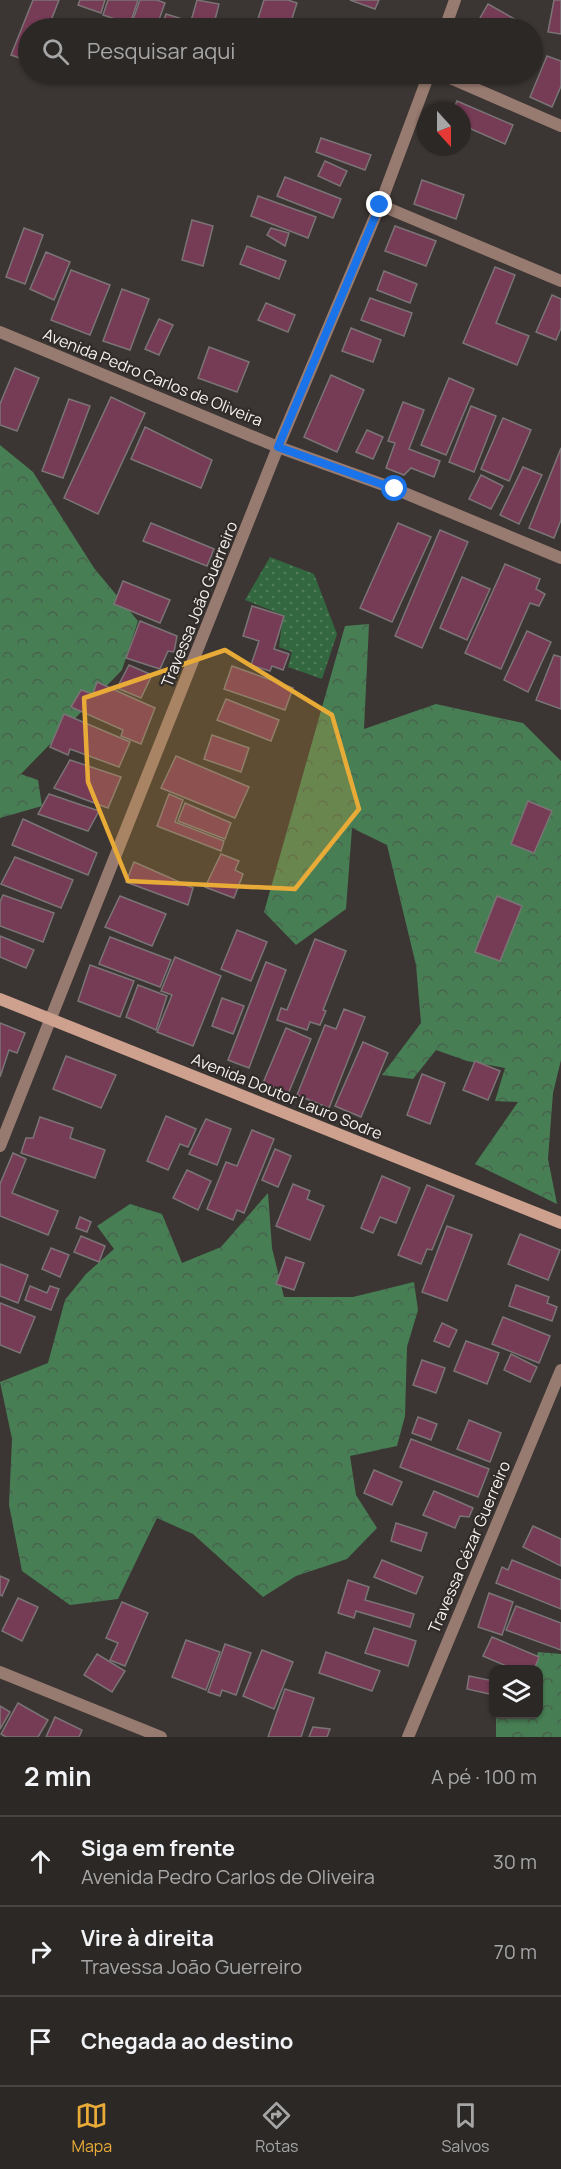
<!DOCTYPE html>
<html lang="pt">
<head>
<meta charset="utf-8">
<style>
  body { margin:0; font-family:Manrope,sans-serif; background:#34302e; color:#f1f3f6 }
  .controls { position:absolute; right:18px; bottom:18px; display:grid; overflow:hidden; border-radius:12px; box-shadow:0 2px 4px #0004 }
  .controls button { width:54px; height:54px; display:grid; place-items:center; padding:0; border:0; border-bottom:2px solid #484443; background:#2c2826; color:#f1f3f6; font:30px sans-serif }
  .compass { position:absolute; left:417px; top:102px; width:54px; height:54px; border-radius:50%; background:#2c2826; box-shadow:0 2px 4px #0004; rotate:159deg }
  .stop { position:absolute; width:18px; height:18px; margin:-14px; border:4px solid #1a73e8; border-radius:50%; background:#fff }
  .stop.end { background:#1a73e8; border-color:#fff; box-shadow:0 2px 6px #0008 }
  .list { margin:0; padding:0; list-style:none }
  h2 { display:flex; justify-content:space-between; align-items:center; height:78px; margin:0; padding:0 24px; font-size:26px }
  h2 small { font-size:20px; font-weight:400; color:#a6a6a7 }
  .list li { display:grid; grid-template-columns:39px 1fr auto; gap:18px; align-items:center; box-sizing:border-box; height:90px; padding:0 24px; border-top:2px solid #484443 }
  .list b { display:block; font-size:22px; white-space:nowrap }
  .list p { margin:0; font-size:20px; white-space:nowrap; color:#a6a6a7 }
  .list em { font-size:20px; font-style:normal; color:#a6a6a7 }
  .icon { flex:none; width:33px; height:33px; fill:none; stroke:currentColor; stroke-width:2; stroke-linecap:round; stroke-linejoin:round }
  .map { position:relative; flex:none; width:561px; height:1737px; overflow:hidden }
  .search { position:absolute; background:#2c2826; box-shadow:0 2px 4px #0004; left:18px; right:18px; top:18px; height:66px; display:flex; align-items:center; gap:15px; box-sizing:border-box; padding:0 21px; border-radius:33px; color:#a6a6a7; font-size:22px }
  .sheet { height:348px; background:#2c2826 }
  nav { display:flex; justify-content:space-around; align-items:center; box-sizing:border-box; height:84px; border-top:2px solid #484443; background:#2c2826; font-size:16px; color:#a6a6a7 }
  nav a { display:grid; justify-items:center; gap:3px }
  nav .on { color:#e9ab38 }
  .map>svg:first-child { display:block }
  .grass { fill:url(#grass-dots) }
  .forest { fill:url(#forest-crowns) }
  .building { fill:#763b55; stroke:#7b7476; stroke-width:1.5 }
  .lines { fill:none; stroke-linecap:round; stroke-linejoin:round }
  .street { stroke:#987b70; stroke-width:12 }
  .secondary { stroke:#cea18f; stroke-width:12 }
  .route { stroke:#1a73e8; stroke-width:8 }
  .marked { fill:#e9ab38; fill-opacity:0.2; stroke:#e9ab38; stroke-width:4.5; stroke-linejoin:round }
  .labels { text-anchor:middle; stroke-width:4.5; stroke-linejoin:round; paint-order:stroke }
  .street-label { font-size:16px; fill:#f4f1ef; stroke:#312c29 }
</style>
</head>
<body>
<div class="map">
<svg width="561" height="1737" viewBox="0 0 561 1737">
  <defs>
    <pattern id="grass-dots" width="8" height="8" patternUnits="userSpaceOnUse" patternTransform="scale(1.5)"><rect width="8" height="8" fill="#33673f"/><path d="M2 2h.1M6 6h.1" fill="none" stroke="#517d5b" stroke-width="1.8" stroke-linecap="round"/></pattern>
    <pattern id="forest-crowns" width="20" height="18" patternUnits="userSpaceOnUse" patternTransform="scale(1.5)"><rect width="20" height="18" fill="#487e54"/><path d="M2 6a3 3 0 1 1 6 0M12 15a3 3 0 1 1 6 0" fill="none" stroke="#48634e"/></pattern>
  </defs>
  <rect width="100%" height="100%" fill="#3b3633"/>
  <polygon class="grass" points="270,557 314,574 337,634 322,679 288,667 292,652 279,647 283,615 245,600"/>
  <g class="forest">
    <polygon points="0,445 33,472 94,568 138,621 122,670 21,774 38,780 42,806 0,818"/>
    <polygon points="369,624 364,729 436,704 523,723 561,761 561,1060 553,1093 548,1159 557,1204 475,1164 518,1102 495,1101 505,1068 467,1061 436,1050 413,1079 382,1075 421,1023 416,965 387,845 352,828 346,909 296,945 264,912 345,626"/>
    <polygon points="268,1193 272,1248 284,1297 353,1297 414,1282 418,1310 407,1347 405,1416 397,1446 350,1456 356,1495 377,1528 347,1559 296,1576 263,1597 193,1534 157,1518 118,1599 70,1605 22,1571 9,1505 12,1439 0,1382 48,1363 65,1300 86,1274 114,1249 97,1226 130,1204 162,1214 182,1263 221,1247"/>
    <polygon points="538,1652 561,1654 561,1737 496,1737 496,1715 538,1714 538,1670 533,1669"/>
  </g>
  <g class="building">
    <polygon points="33,0 59,0 48,28 28,28 28,61 11,55"/>
    <polygon points="80,0 105,0 101,13 78,5"/>
    <polygon points="108,0 138,0 130,24 103,15"/>
    <polygon points="140,0 157,0 165,3 156,28 130,28"/>
    <polygon points="197,0 219,4 213,28 189,28"/>
    <polygon points="264,0 288,0 297,3 289,28 255,28"/>
    <polygon points="350,0 379,0 375,9"/>
    <polygon points="554,0 561,0 561,34 548,32"/>
    <polygon points="488,4 527,26 525,28 481,28 476,25"/>
    <polygon points="166,14 189,21 187,28 161,28"/>
    <polygon points="547,56 561,61 561,86 552,107 530,97"/>
    <polygon points="478,74 505,74 502,81"/>
    <polygon points="457,101 513,125 505,144 462,125 462,111 453,111"/>
    <polygon points="321,138 371,155 365,170 316,152"/>
    <polygon points="325,161 347,171 340,186 318,176"/>
    <polygon points="285,177 341,199 333,218 277,196"/>
    <polygon points="422,180 464,195 456,219 414,204"/>
    <polygon points="258,196 316,217 308,238 251,216"/>
    <polygon points="192,220 213,226 203,266 182,260"/>
    <polygon points="395,226 436,241 426,266 385,251"/>
    <polygon points="24,228 43,235 25,284 6,277"/>
    <polygon points="271,228 289,233 285,246 267,235"/>
    <polygon points="247,246 286,261 279,279 240,264"/>
    <polygon points="46,252 70,262 54,300 30,289"/>
    <polygon points="495,267 515,275 496,323 529,336 517,365 463,343"/>
    <polygon points="71,270 110,285 90,335 51,320"/>
    <polygon points="384,271 417,284 410,303 377,290"/>
    <polygon points="122,289 149,299 130,350 103,341"/>
    <polygon points="552,295 561,299 561,328 556,340 536,332"/>
    <polygon points="370,298 412,313 404,336 361,320"/>
    <polygon points="266,303 295,315 288,332 258,320"/>
    <polygon points="159,319 173,325 159,355 145,349"/>
    <polygon points="351,328 381,340 373,362 342,351"/>
    <polygon points="209,347 249,362 237,392 198,378"/>
    <polygon points="15,368 39,378 17,431 0,425 0,404"/>
    <polygon points="331,375 364,390 337,452 304,437"/>
    <polygon points="449,378 474,389 446,455 421,445"/>
    <polygon points="111,397 145,413 98,514 64,498"/>
    <polygon points="69,399 90,406 63,478 42,471"/>
    <polygon points="403,402 424,410 409,449 440,461 434,477 411,468 404,475 386,468 395,443 388,441"/>
    <polygon points="471,406 496,416 474,472 449,462"/>
    <polygon points="503,418 531,430 509,481 481,469"/>
    <polygon points="145,427 212,460 201,488 131,459"/>
    <polygon points="367,430 383,437 373,459 356,452"/>
    <polygon points="561,448 561,520 554,538 529,528"/>
    <polygon points="523,467 542,475 519,524 500,515"/>
    <polygon points="481,475 503,486 491,509 469,499"/>
    <polygon points="151,523 214,549 207,566 143,541"/>
    <polygon points="398,523 431,537 392,622 360,608"/>
    <polygon points="440,530 468,542 422,648 395,636"/>
    <polygon points="505,564 540,579 536,589 545,594 539,606 530,603 501,669 465,653"/>
    <polygon points="462,577 490,589 467,640 440,628"/>
    <polygon points="123,581 170,600 160,623 114,604"/>
    <polygon points="252,606 284,616 274,649 289,654 283,670 272,666 270,671 251,665 259,641 243,636"/>
    <polygon points="140,621 177,636 174,652 168,651 160,669 126,658"/>
    <polygon points="527,631 551,642 528,692 504,680"/>
    <polygon points="554,655 561,657 561,709 536,700"/>
    <polygon points="129,665 152,675 141,698 117,688"/>
    <polygon points="232,666 293,688 285,710 224,689"/>
    <polygon points="97,682 155,708 141,744 121,736 123,730 71,707 81,690 93,694"/>
    <polygon points="226,699 279,720 271,741 217,720"/>
    <polygon points="64,714 130,742 119,767 70,749 68,755 50,747"/>
    <polygon points="212,735 249,748 241,772 204,759"/>
    <polygon points="176,756 249,787 235,818 161,788"/>
    <polygon points="70,760 121,777 108,808 54,788"/>
    <polygon points="49,794 99,811 88,831 38,814"/>
    <polygon points="169,794 183,800 175,822 224,841 221,851 157,826"/>
    <polygon points="528,801 552,811 534,853 511,844"/>
    <polygon points="185,803 231,823 225,839 178,821"/>
    <polygon points="23,819 97,853 88,875 12,845"/>
    <polygon points="221,854 239,861 235,870 243,874 234,898 205,887"/>
    <polygon points="15,857 73,880 61,908 1,884"/>
    <polygon points="134,862 193,888 188,905 126,882"/>
    <polygon points="3,895 54,913 43,942 0,926 0,902"/>
    <polygon points="120,896 166,914 152,946 105,927"/>
    <polygon points="497,896 522,906 500,961 475,952"/>
    <polygon points="237,930 267,942 251,981 221,969"/>
    <polygon points="0,936 34,950 26,968 0,957"/>
    <polygon points="110,937 171,960 160,987 99,964"/>
    <polygon points="315,939 346,951 323,1010 326,1011 320,1025 310,1022 307,1030 277,1020 281,1008 287,1010"/>
    <polygon points="175,957 221,976 193,1046 157,1032 172,995 161,991"/>
    <polygon points="266,962 286,970 249,1068 228,1060"/>
    <polygon points="90,965 134,981 120,1017 78,1001"/>
    <polygon points="138,985 167,996 156,1030 126,1017"/>
    <polygon points="222,998 244,1006 233,1034 212,1026"/>
    <polygon points="344,1009 365,1017 329,1108 297,1095 325,1025 336,1029"/>
    <polygon points="0,1023 25,1033 17,1053 9,1050 0,1077"/>
    <polygon points="286,1028 311,1039 288,1094 263,1083"/>
    <polygon points="363,1042 388,1053 361,1117 335,1106"/>
    <polygon points="66,1056 116,1075 101,1108 53,1089"/>
    <polygon points="475,1061 500,1071 488,1100 463,1090"/>
    <polygon points="422,1074 445,1083 430,1124 407,1115"/>
    <polygon points="166,1116 196,1129 188,1147 180,1144 168,1170 147,1161"/>
    <polygon points="40,1117 73,1128 70,1138 105,1150 95,1178 21,1153 26,1138 33,1138"/>
    <polygon points="206,1119 231,1129 217,1165 189,1154"/>
    <polygon points="252,1130 274,1139 244,1213 237,1210 233,1220 207,1209 226,1162 237,1166"/>
    <polygon points="275,1149 291,1156 278,1187 262,1180"/>
    <polygon points="13,1153 26,1159 12,1193 58,1211 48,1235 0,1216 0,1184"/>
    <polygon points="187,1170 211,1181 198,1210 173,1198"/>
    <polygon points="382,1176 410,1188 396,1223 380,1217 373,1233 361,1228"/>
    <polygon points="293,1184 310,1191 307,1199 324,1206 310,1240 276,1226"/>
    <polygon points="427,1185 454,1196 432,1250 427,1249 421,1264 398,1255"/>
    <polygon points="80,1217 91,1222 87,1232 76,1228"/>
    <polygon points="447,1226 472,1235 447,1301 422,1292"/>
    <polygon points="520,1234 560,1250 548,1280 508,1264"/>
    <polygon points="81,1236 105,1246 99,1262 74,1252"/>
    <polygon points="51,1248 69,1255 60,1277 42,1269"/>
    <polygon points="286,1257 304,1263 294,1290 276,1284"/>
    <polygon points="0,1264 28,1275 18,1303 0,1296"/>
    <polygon points="516,1285 549,1297 547,1303 557,1307 552,1321 509,1306"/>
    <polygon points="30,1286 47,1293 50,1286 59,1289 51,1310 25,1300"/>
    <polygon points="0,1303 35,1317 20,1353 0,1345"/>
    <polygon points="503,1317 550,1336 539,1363 492,1344"/>
    <polygon points="442,1323 457,1330 449,1347 434,1341"/>
    <polygon points="466,1341 499,1353 487,1384 454,1371"/>
    <polygon points="511,1354 537,1367 530,1382 504,1370"/>
    <polygon points="422,1360 445,1368 436,1393 413,1385"/>
    <polygon points="418,1417 437,1424 431,1440 412,1433"/>
    <polygon points="469,1420 501,1433 490,1462 457,1449"/>
    <polygon points="411,1439 489,1469 478,1497 400,1467"/>
    <polygon points="374,1470 402,1482 392,1505 364,1493"/>
    <polygon points="434,1491 473,1508 469,1517 460,1516 455,1528 423,1515"/>
    <polygon points="396,1523 427,1533 421,1551 391,1541"/>
    <polygon points="533,1526 561,1539 561,1566 523,1547"/>
    <polygon points="382,1560 423,1577 416,1594 374,1577"/>
    <polygon points="512,1560 561,1580 561,1609 496,1583 502,1567 508,1570"/>
    <polygon points="0,1576 9,1580 2,1596 0,1595"/>
    <polygon points="348,1580 369,1587 365,1600 414,1614 410,1627 356,1611 354,1618 338,1613"/>
    <polygon points="489,1593 513,1602 502,1635 478,1627"/>
    <polygon points="18,1598 38,1607 22,1641 2,1631"/>
    <polygon points="122,1602 148,1613 125,1666 110,1660 118,1643 106,1638"/>
    <polygon points="516,1606 561,1623 561,1650 506,1630"/>
    <polygon points="374,1628 416,1641 408,1666 365,1653"/>
    <polygon points="492,1637 539,1657 534,1670 516,1670 483,1656"/>
    <polygon points="186,1640 220,1652 206,1690 172,1677"/>
    <polygon points="225,1644 251,1653 236,1695 222,1690 220,1696 208,1692"/>
    <polygon points="262,1650 293,1662 274,1709 243,1696"/>
    <polygon points="326,1652 380,1671 372,1691 319,1673"/>
    <polygon points="97,1654 125,1671 112,1692 84,1675"/>
    <polygon points="469,1676 494,1681 494,1695 467,1689"/>
    <polygon points="285,1689 314,1698 301,1737 268,1737"/>
    <polygon points="18,1703 48,1720 38,1737 6,1737 1,1734"/>
    <polygon points="0,1706 10,1712 0,1729"/>
    <polygon points="55,1717 82,1730 79,1737 46,1737"/>
    <polygon points="313,1727 330,1729 327,1737 309,1737"/>
  </g>
  <g class="lines">
    <g class="street">
      <polyline points="445,28 455,0"/>
      <polyline points="441,74 561,126"/>
      <polyline points="380,205 561,281"/>
      <polyline points="0,332 278,447 395,489 561,558"/>
      <polyline points="0,1146 278,447 380,205 429,74"/>
      <polyline points="0,1672 161,1737"/>
      <polyline points="408,1737 561,1370"/>
    </g>
    <polyline class="secondary" points="0,999 561,1223"/>
  </g>
  <g class="lines">
    <polyline class="route" points="380,205 278,447 395,489"/>
  </g>
  <path class="marked" d="M225,650L332,715L359,809L295,889L128,881L88,782L84,698Z"/>
  <g class="labels">
    <g class="street-label">
      <text transform="translate(153 377) rotate(22)" y="6">Avenida Pedro Carlos de Oliveira</text>
      <text transform="translate(199 604) rotate(-68)" y="6">Travessa João Guerreiro</text>
      <text transform="translate(287 1096) rotate(22)" y="6">Avenida Doutor Lauro Sodre</text>
      <text transform="translate(469 1547) rotate(-67)" y="6">Travessa Cézar Guerreiro</text>
    </g>
  </g>
</svg>
<div class="controls">
<button><svg class="icon" aria-label="layers" viewBox="0 0 24 24"><path d="M12 4l9 5-9 5-9-5zM3 14l9 5 9-5"/></svg></button>
</div>
<svg class="compass" viewBox="-18 -18 36 36"><path d="M0-13l5 13h-10z" fill="#e53935"/><path d="M0 13l5-13h-10z" fill="#a6a6a7"/></svg>
<div class="stop" style="left:395px;top:489px"></div>
<div class="stop end" style="left:380px;top:205px"></div>
<div class="search"><svg class="icon" aria-label="search" viewBox="0 0 24 24"><circle cx="10" cy="10" r="6"/><path d="M15 15l6 6"/></svg>Pesquisar aqui</div>
</div>
<section class="sheet">
<h2>2 min<small>A pé · 100 m</small></h2>
<ul class="list">
<li><svg class="icon" aria-label="ahead" viewBox="0 0 24 24"><path d="M12 20V5M6 11l6-6 6 6"/></svg><div><b>Siga em frente</b><p>Avenida Pedro Carlos de Oliveira</p></div><em>30 m</em></li>
<li><svg class="icon" aria-label="right" viewBox="0 0 24 24"><path d="M7 20v-9h11M14 6l5 5-5 5"/></svg><div><b>Vire à direita</b><p>Travessa João Guerreiro</p></div><em>70 m</em></li>
<li><svg class="icon" aria-label="arrive" viewBox="0 0 24 24"><path d="M6 21V4h12l-3 4 3 4H6"/></svg><div><b>Chegada ao destino</b></div></li>
</ul>
</section>
<nav>
<a class="on"><svg class="icon" aria-label="map" viewBox="0 0 24 24"><path d="M3 6l6-2 6 2 6-2v14l-6 2-6-2-6 2zM9 4v14M15 6v14"/></svg>Mapa</a>
<a><svg class="icon" aria-label="directions" viewBox="0 0 24 24"><path d="M12 3l9 9-9 9-9-9zM9 14v-3h6M13 9l2 2-2 2"/></svg>Rotas</a>
<a><svg class="icon" aria-label="saved" viewBox="0 0 24 24"><path d="M7 4h10v16l-5-4-5 4z"/></svg>Salvos</a>
</nav>
</body>
</html>
